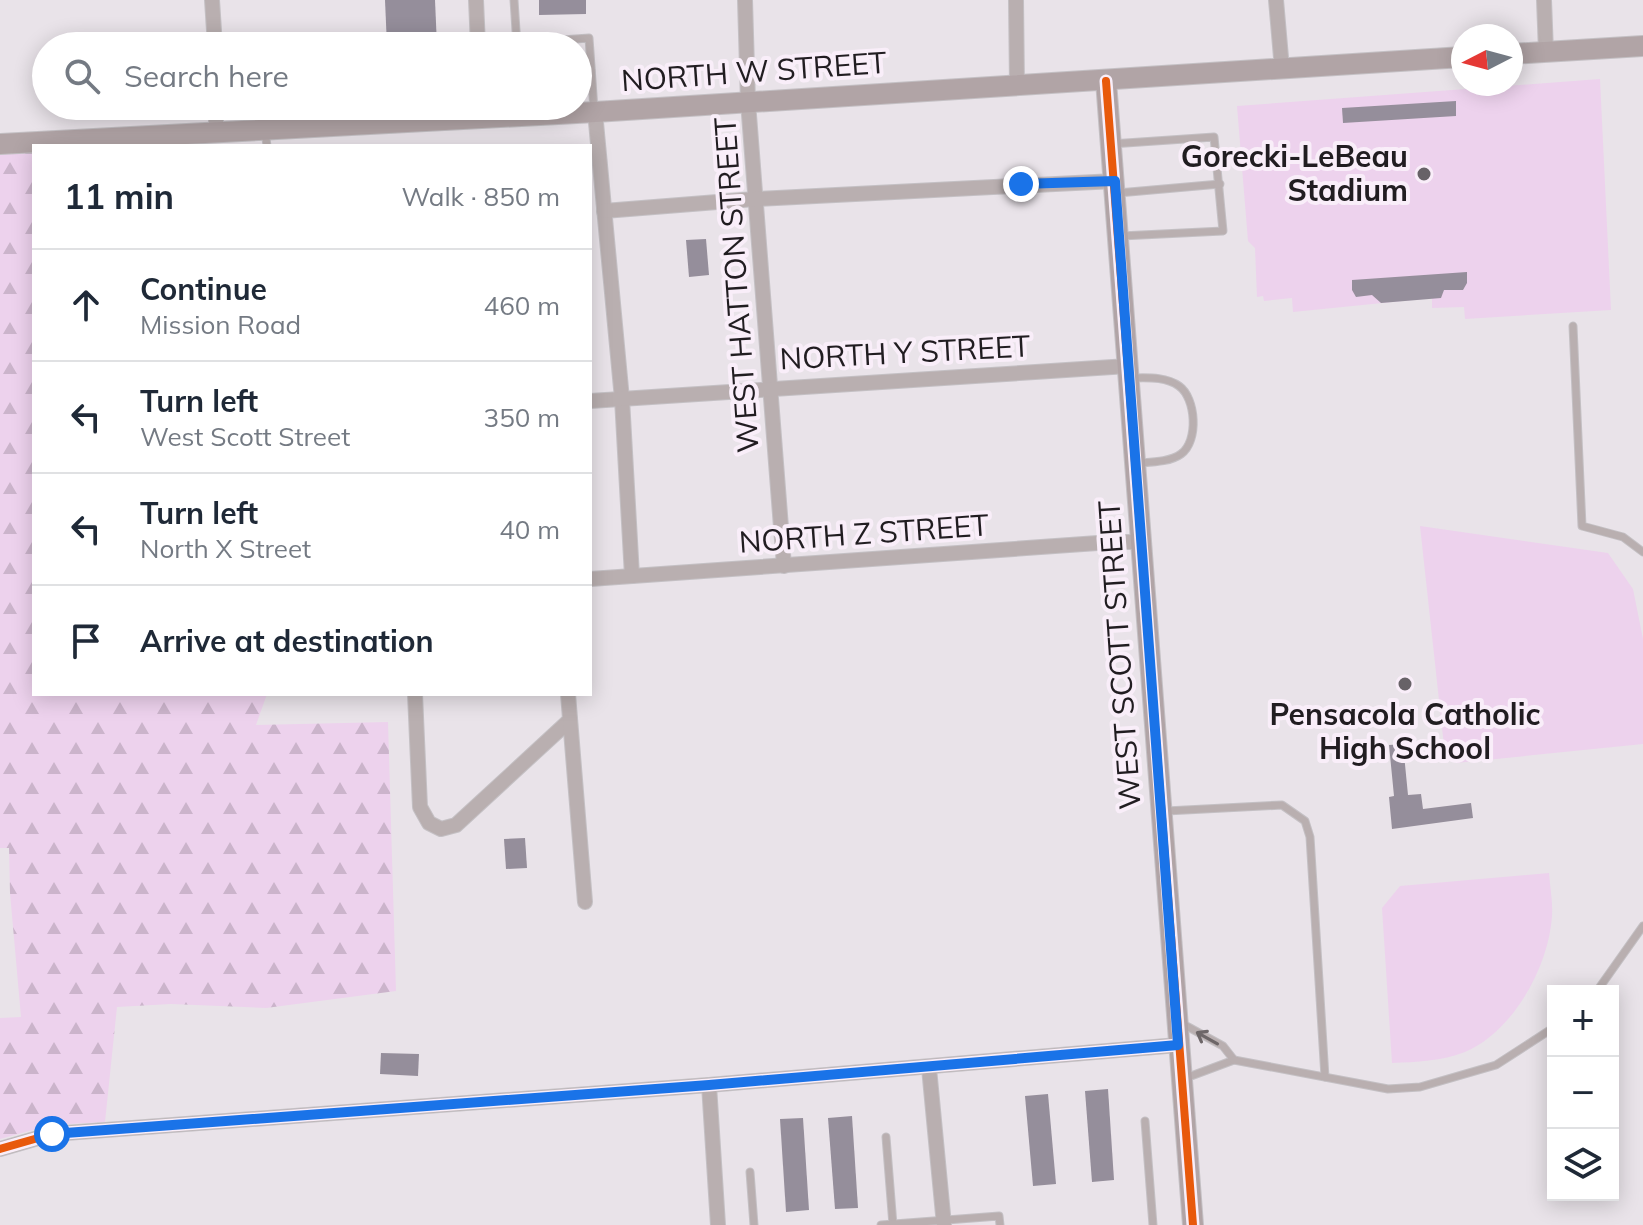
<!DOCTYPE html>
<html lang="en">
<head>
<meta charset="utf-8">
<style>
  body { margin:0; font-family:Mulish,sans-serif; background:#f6f6f7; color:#1f2937 }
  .controls { position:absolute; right:24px; bottom:24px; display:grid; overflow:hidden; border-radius:0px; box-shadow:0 4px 20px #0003 }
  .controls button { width:72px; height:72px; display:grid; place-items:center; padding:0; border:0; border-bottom:2px solid #e0e1e3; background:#fff; color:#1f2937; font:40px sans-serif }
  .compass { position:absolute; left:1451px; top:24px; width:72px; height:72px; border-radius:50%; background:#fff; box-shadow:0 4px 20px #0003; rotate:264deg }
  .stop { position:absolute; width:24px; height:24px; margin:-18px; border:6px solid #1a73e8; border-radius:50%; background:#fff }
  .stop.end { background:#1a73e8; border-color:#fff; box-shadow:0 2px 8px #0008 }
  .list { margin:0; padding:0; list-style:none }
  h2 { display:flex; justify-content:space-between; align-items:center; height:104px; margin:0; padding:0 32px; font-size:34px }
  h2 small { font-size:26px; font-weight:400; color:#747a83 }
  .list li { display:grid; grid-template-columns:52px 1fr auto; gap:24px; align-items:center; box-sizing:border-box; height:112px; padding:0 32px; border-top:2px solid #e0e1e3 }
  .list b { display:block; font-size:30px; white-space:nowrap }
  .list p { margin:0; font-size:26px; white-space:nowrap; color:#747a83 }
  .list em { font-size:26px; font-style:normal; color:#747a83 }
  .icon { flex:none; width:44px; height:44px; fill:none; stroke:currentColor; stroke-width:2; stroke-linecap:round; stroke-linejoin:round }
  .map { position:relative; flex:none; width:1643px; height:1225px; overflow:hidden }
  .search { position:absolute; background:#fff; box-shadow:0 4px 20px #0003; left:32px; top:32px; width:560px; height:88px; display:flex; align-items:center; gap:20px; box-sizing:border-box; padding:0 28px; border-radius:44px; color:#747a83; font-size:30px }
  .panel { position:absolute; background:#fff; box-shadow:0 4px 20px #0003; left:32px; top:144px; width:560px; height:552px; border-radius:0px }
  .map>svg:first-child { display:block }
  .forest { fill:url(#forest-firs) }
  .pitch { fill:#edd2ed }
  .building { fill:#958e9b }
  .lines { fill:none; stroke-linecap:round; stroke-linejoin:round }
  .lane-casing { stroke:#c4c0c4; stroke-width:9 }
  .street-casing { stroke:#c4c0c4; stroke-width:16 }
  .secondary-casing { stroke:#c4c0c4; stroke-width:22 }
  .lane { stroke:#b9afb0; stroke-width:7 }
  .street { stroke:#b9afb0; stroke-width:14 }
  .secondary { stroke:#b1a4a6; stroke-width:20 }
  .cycleway-casing { stroke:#f9eef9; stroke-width:13 }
  .cycleway { stroke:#e8590c; stroke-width:8 }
  .oneway { stroke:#6d6668 }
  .route { stroke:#1a73e8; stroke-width:10 }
  .poi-dot { fill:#676267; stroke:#f9eef9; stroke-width:3 }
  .labels { text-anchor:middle; stroke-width:8; stroke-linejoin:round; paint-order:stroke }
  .street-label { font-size:30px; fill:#211d21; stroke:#f9eef9 }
  .poi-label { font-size:30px; font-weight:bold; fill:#211d21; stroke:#f9eef9; text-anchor:end }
</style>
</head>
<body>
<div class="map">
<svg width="1643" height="1225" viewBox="0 0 1643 1225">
  <defs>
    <pattern id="forest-firs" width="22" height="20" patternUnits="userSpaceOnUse" patternTransform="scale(2)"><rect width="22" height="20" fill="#edd2ed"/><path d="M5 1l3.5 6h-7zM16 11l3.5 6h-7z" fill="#cbb4cb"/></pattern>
  </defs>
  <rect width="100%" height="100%" fill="#e9e3e9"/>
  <polygon class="forest" points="34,150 34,694 267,694 256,725 388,722 396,991 266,1008 171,1004 117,1007 105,1122 51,1125 0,1139 0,1018 21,1017 10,893 9,848 0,848 0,152"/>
  <g class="pitch">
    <polygon points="1600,79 1611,310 1465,319 1464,307 1432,308 1432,298 1293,312 1292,298 1264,301 1263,296 1257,297 1255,248 1248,241 1237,106"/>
    <polygon points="1420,526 1608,553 1633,589 1643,639 1643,744 1456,763 1445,755"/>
    <path d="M1549,873C1550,887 1553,902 1552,916C1549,966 1513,1032 1465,1052C1442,1061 1416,1062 1392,1063L1382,908L1400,886Z"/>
  </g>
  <g class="building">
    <polygon points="385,0 435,0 437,46 387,46"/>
    <polygon points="539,0 586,0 586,14 539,15"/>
    <polygon points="1456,101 1456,116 1343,123 1342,108"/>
    <polygon points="706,239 709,275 689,277 686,240"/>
    <polygon points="1467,272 1467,283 1463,290 1444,290 1441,298 1381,303 1372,295 1356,297 1352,290 1352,280"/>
    <polygon points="1403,744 1408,795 1421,794 1423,809 1471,803 1473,818 1392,829 1389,797 1394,796 1389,745"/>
    <polygon points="525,838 527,868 506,869 504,839"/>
    <polygon points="381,1053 419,1054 418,1076 380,1074"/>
    <polygon points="1108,1089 1114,1180 1092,1182 1085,1091"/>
    <polygon points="1048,1094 1056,1184 1033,1186 1025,1096"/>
    <polygon points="852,1116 858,1208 835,1209 828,1118"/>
    <polygon points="803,1118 809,1210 786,1212 780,1119"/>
  </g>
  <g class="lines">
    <g class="lane-casing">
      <g id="lane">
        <polyline points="514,0 517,46"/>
        <polyline points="480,46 589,38 594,110"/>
        <polyline points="578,72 591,71"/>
        <polyline points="265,131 267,146"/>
        <polyline points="1111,144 1214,137 1223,231 1121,236"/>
        <polyline points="1118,193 1220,184"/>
        <polyline points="1573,326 1582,526 1623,537 1643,552"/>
        <path d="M1130,378C1146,378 1165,376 1179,386C1196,398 1199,441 1181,454C1170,462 1152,462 1138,463"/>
        <polyline points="1166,811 1282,805 1305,821 1310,837 1325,1077"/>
        <polyline points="1597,991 1643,926"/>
        <polyline points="1181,1023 1223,1046 1234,1060 1183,1079"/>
        <polyline points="1234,1060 1388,1089 1420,1087 1496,1065 1553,1028"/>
        <polyline points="1145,1121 1153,1225"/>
        <polyline points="886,1137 893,1225"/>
        <polyline points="750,1172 754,1225"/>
        <polyline points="881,1225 999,1216 1000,1225"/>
      </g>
    </g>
    <g class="street-casing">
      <g id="street">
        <polyline points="212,0 215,46"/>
        <polyline points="476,0 478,46"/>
        <polyline points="745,0 748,102 784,566"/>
        <polyline points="1016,0 1017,86"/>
        <polyline points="1276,0 1282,69"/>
        <polyline points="1544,0 1546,52"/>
        <polyline points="216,106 216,132"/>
        <polyline points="595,112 622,399 632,576"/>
        <polyline points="604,211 755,199 1115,181"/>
        <polyline points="590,401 1128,366"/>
        <polyline points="590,579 1112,542 1142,542"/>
        <polyline points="415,694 420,807 429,823 441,829 456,825 570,720"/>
        <polyline points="568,694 585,902"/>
        <polyline points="929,1068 944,1225"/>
        <polyline points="709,1085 718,1225"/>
        <polyline points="0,1149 52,1134 709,1085 1178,1045"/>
      </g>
    </g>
    <g class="secondary-casing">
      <g id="secondary">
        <polyline points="1511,54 1643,46"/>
        <polyline points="1106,81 1193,1225"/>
        <polyline points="0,144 595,112 1463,57"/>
      </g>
    </g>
    <use href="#lane" class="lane"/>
    <use href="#street" class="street"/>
    <use href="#secondary" class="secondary"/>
    <g class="cycleway-casing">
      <g id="cycleway">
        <polyline points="1106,81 1193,1225"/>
        <polyline points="0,1149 52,1134 709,1085 1178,1045"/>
      </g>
    </g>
    <use href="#cycleway" class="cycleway"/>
  </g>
  <defs><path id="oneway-shaft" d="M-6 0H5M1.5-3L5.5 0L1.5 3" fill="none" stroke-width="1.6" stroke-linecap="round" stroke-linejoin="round" transform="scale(2)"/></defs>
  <use class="oneway" href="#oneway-shaft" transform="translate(1207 1038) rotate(-151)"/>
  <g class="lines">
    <polyline class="route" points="52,1134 709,1085 1178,1045 1115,181 1021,184"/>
  </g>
  <g class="poi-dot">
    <circle cx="1424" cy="174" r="8"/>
    <circle cx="1405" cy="684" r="8"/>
  </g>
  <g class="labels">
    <g class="street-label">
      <text transform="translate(754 72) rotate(-4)" y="10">NORTH W STREET</text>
      <text transform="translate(737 285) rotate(-94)" y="10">WEST HATTON STREET</text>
      <text transform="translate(905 353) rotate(-3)" y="10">NORTH Y STREET</text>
      <text transform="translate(864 534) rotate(-4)" y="10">NORTH Z STREET</text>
      <text transform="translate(1120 655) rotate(-94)" y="10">WEST SCOTT STREET</text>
    </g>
    <g class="poi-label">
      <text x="1408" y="167">Gorecki-LeBeau<tspan x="1408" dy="34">Stadium</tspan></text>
      <text x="1405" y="725" text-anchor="middle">Pensacola Catholic<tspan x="1405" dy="34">High School</tspan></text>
    </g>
  </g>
</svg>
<div class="controls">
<button>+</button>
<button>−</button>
<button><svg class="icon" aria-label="layers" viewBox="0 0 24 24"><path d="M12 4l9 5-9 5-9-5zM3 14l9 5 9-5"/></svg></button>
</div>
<svg class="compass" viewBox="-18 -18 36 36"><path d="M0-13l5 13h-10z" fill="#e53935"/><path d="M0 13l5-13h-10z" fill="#747a83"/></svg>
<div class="stop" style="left:52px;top:1134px"></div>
<div class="stop end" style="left:1021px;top:184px"></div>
<div class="search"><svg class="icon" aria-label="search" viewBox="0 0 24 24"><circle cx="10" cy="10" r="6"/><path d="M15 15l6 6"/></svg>Search here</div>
<section class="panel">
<h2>11 min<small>Walk · 850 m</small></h2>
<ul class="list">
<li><svg class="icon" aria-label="ahead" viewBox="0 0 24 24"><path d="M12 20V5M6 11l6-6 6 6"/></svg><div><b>Continue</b><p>Mission Road</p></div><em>460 m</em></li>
<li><svg class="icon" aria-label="left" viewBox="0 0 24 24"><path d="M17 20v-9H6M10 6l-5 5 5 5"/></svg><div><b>Turn left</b><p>West Scott Street</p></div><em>350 m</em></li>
<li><svg class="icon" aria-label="left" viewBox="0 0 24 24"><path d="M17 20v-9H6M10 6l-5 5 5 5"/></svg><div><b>Turn left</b><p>North X Street</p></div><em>40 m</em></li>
<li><svg class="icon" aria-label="arrive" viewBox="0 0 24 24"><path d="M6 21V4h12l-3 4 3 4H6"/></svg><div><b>Arrive at destination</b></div></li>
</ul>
</section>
</div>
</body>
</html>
